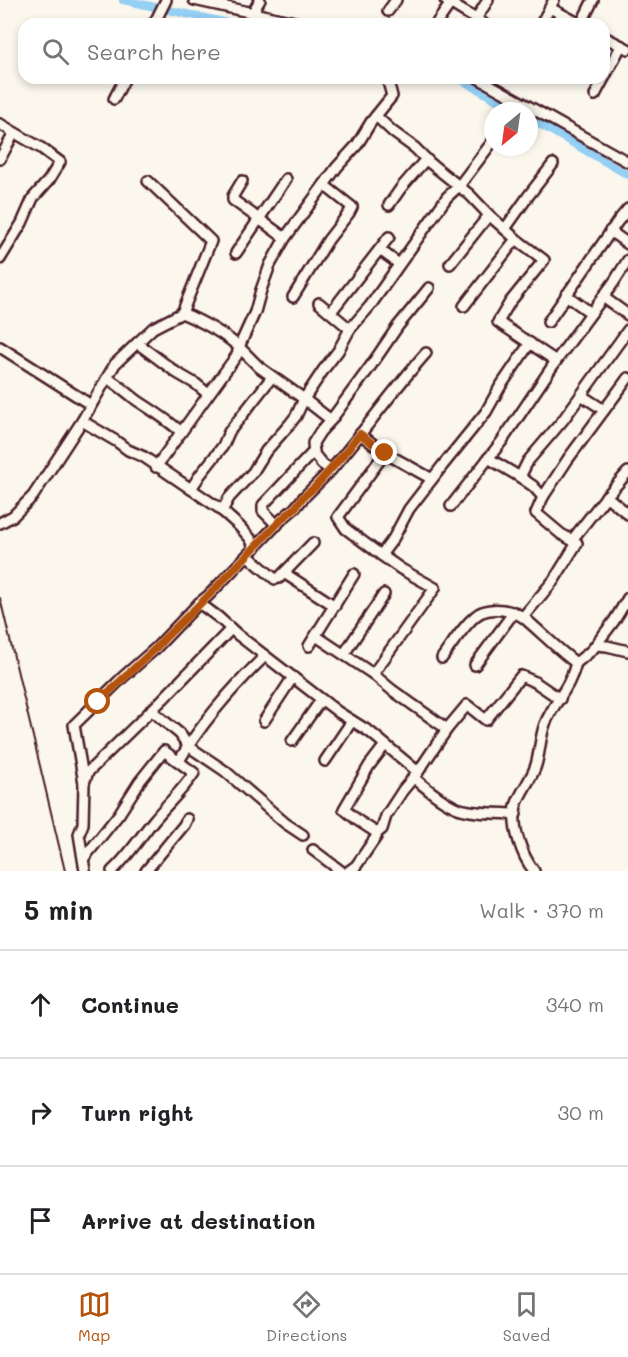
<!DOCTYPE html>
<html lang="en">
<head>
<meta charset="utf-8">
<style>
  body { margin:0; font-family:Mali,sans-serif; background:#f6f6f6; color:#202124 }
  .compass { position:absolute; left:484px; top:102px; width:54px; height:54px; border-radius:50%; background:#fff; box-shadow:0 3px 9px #0003; rotate:209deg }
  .stop { position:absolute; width:18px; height:18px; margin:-14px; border:4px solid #b45309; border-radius:50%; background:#fff }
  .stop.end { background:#b45309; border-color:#fff; box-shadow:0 2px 6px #0008 }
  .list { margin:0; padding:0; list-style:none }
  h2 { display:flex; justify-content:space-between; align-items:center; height:78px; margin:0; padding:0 24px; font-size:26px }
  h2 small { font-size:20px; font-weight:400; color:#757577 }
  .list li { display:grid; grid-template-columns:39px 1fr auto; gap:18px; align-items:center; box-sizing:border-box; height:108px; padding:0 24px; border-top:2px solid #e0e0e0 }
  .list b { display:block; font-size:22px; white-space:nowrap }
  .list em { font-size:20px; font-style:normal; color:#757577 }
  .icon { flex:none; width:33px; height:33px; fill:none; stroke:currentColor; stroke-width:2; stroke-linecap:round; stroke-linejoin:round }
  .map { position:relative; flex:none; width:628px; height:871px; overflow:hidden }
  .search { position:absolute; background:#fff; box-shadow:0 3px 9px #0003; left:18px; right:18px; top:18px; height:66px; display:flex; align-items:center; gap:15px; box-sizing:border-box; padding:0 21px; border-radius:18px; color:#757577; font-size:22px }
  .sheet { height:402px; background:#fff }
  nav { display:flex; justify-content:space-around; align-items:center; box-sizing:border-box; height:84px; border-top:2px solid #e0e0e0; background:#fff; font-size:16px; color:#757577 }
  nav a { display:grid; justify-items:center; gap:3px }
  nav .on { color:#b45309 }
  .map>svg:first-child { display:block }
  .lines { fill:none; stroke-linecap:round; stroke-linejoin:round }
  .canal { stroke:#94cff4; stroke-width:8 }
  .minor-casing { stroke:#4a1f2b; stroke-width:14 }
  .minor { stroke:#fbf7ec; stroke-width:9 }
  .rail { stroke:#4a1f2b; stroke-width:2 }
  .route { stroke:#b45309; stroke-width:8 }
</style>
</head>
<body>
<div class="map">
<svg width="628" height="871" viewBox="0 0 628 871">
  <rect width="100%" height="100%" fill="#fbf7ec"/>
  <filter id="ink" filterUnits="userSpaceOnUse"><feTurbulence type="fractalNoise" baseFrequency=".0167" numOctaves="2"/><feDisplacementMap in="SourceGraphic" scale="12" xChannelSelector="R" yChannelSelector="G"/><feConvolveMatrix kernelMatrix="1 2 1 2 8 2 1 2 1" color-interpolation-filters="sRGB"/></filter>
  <g filter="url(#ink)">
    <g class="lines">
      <g class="canal">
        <polyline points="123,0 233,24"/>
        <polyline points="458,78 516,111"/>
        <polyline points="529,118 628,175"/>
      </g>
      <g class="minor-casing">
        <g id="minor">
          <polyline points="194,0 304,24"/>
          <polyline points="445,0 484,24"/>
          <polyline points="550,8 580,24"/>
          <polyline points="388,11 396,0"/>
          <polyline points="253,12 260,0"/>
          <polyline points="476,19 488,0"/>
          <polyline points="154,24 166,0"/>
          <polyline points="436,24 453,0"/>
          <polyline points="541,24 554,0"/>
          <polyline points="581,24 593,0"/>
          <polyline points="604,37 628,49"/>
          <polyline points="478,78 628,162"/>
          <polyline points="604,78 621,46"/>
          <polyline points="595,95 604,78"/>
          <polyline points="114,99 125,78"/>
          <polyline points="376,116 393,132 415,148 430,163 470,195 489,215 516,239 544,260 510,302 498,322 556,361 614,282 628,260"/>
          <polyline points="0,124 41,148 60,162 49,180 33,198 22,223 0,259"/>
          <polyline points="0,159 14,133"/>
          <polyline points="148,181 211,241 182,313"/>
          <polyline points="242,181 233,196 233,200 285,238"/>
          <polyline points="389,205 401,188 426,159"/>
          <polyline points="505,229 529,195 553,164"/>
          <polyline points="610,231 628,244"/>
          <polyline points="380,250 399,264"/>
          <polyline points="236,253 286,179"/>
          <polyline points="450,264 489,215"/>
          <polyline points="566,295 591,313"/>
          <polyline points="293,297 328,240 349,213 352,207 324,185"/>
          <polyline points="603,297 628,315"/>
          <polyline points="319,303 350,329"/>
          <polyline points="464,306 516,239"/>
          <polyline points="331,312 389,237"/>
          <polyline points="548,322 618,221 628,209"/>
          <polyline points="137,343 177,373 196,384 208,394"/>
          <polyline points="0,347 91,405"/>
          <path d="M426,353C392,391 364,432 331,470L322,464L314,454L313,443L320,432L331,420L370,367L398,326L429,288"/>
          <path d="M107,378C119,385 127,393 138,401C153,411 168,420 181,432"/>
          <polyline points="581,395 604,410"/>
          <polyline points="82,421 116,441 128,450 144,457 219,508 239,526 250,538 255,548"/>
          <polyline points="360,434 385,453 432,479"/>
          <polyline points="488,458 520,477"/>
          <polyline points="156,467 237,355 239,347 259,367 304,399 324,369 338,351 350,329 370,306 435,214 447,197 459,186 493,141"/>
          <polyline points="191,489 200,475 223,446 229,432 272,377"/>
          <polyline points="606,496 628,514"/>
          <polyline points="543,497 568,459 628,378"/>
          <polyline points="451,506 502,441 556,361"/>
          <polyline points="222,511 229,498 253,472 266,451 289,425 296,416 304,399 331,420"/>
          <path d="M0,523L13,516L33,496L82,421L115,364L153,328L182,313C203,322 222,332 239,347L255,312L261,290L270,265L285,238L337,167L357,145L371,122L392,96L387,78"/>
          <polyline points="277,525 263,511 263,505 314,451"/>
          <polyline points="572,540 605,498 628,472"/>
          <polyline points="381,555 346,529 338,517 385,453"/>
          <polyline points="248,556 275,579 279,578 313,543"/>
          <polyline points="284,573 335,606"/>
          <polyline points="199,603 218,617 238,635 338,712 370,732 418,772 403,790 386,816 382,829 377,833 376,837 356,866 349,871"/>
          <polyline points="316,636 373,674 392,690 447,729"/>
          <polyline points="596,645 607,646 628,651"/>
          <polyline points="309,646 354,574"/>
          <polyline points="344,654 384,594"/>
          <path d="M442,658C450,647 470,616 482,612C495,607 511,610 523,617"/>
          <polyline points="576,663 592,650 614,621 628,598"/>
          <polyline points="475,665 514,612"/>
          <polyline points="373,674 435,588 401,569 381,555 393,539 409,509 443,465 486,412 500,387 530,343"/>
          <polyline points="151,710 180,734 188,746 225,771 285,823 303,835"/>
          <polyline points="264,721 293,677"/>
          <polyline points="292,741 321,700"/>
          <path d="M179,761C202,722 232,688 265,656"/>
          <polyline points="325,761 352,721"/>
          <polyline points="418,772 447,729 467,705 486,720 521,676 535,682 560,699"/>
          <path d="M413,777C426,788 440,800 455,807C470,814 500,813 516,814"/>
          <polyline points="84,783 88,772 163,699 231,629"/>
          <polyline points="377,833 357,820 344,809 369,766 385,745"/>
          <polyline points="313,850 341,871"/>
          <path d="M84,858L119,814L140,781L164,751L194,773C183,790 167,804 154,820C140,837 129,856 112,871"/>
          <polyline points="85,871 79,834 83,824 84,783 74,725 123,677 156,648 199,603 208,596 282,519 295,508 304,497 331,470"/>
          <polyline points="146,871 184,825 187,819"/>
          <path d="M534,871C522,856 511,826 516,806C520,792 532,779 536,765C540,752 540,737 545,724C554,702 570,688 576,663C557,649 541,632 523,617L554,580L577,543L561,534L536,513L543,497L533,486L520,477L528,461L563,420L628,330"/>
        </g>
      </g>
      <use href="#minor" class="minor"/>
      <polyline class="rail" points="0,598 65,871"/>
    </g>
  </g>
  <g class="lines" filter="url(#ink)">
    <polyline class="route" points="98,702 156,648 165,638 208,596 282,519 295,508 303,497 315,487 345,453 360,434 385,453"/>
  </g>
</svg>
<svg class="compass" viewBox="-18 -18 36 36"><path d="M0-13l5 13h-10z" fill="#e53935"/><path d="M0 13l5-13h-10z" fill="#757577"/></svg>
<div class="stop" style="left:98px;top:702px"></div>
<div class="stop end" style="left:385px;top:453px"></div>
<div class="search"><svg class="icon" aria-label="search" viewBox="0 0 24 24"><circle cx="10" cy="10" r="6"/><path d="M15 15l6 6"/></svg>Search here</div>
</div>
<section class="sheet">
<h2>5 min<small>Walk · 370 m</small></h2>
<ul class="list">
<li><svg class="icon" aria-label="ahead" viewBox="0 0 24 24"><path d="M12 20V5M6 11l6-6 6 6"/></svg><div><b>Continue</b></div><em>340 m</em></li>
<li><svg class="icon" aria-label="right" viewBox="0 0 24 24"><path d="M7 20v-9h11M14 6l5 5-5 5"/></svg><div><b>Turn right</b></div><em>30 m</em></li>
<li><svg class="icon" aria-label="arrive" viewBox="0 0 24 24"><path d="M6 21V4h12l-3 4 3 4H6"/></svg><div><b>Arrive at destination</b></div></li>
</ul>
</section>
<nav>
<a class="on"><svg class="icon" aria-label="map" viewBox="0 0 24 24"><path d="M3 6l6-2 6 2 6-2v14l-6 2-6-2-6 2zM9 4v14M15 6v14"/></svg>Map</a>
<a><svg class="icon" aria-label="directions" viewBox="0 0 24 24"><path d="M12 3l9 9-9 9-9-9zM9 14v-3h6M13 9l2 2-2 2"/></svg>Directions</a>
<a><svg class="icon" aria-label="saved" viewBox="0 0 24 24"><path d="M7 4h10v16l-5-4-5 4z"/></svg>Saved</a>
</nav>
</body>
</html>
